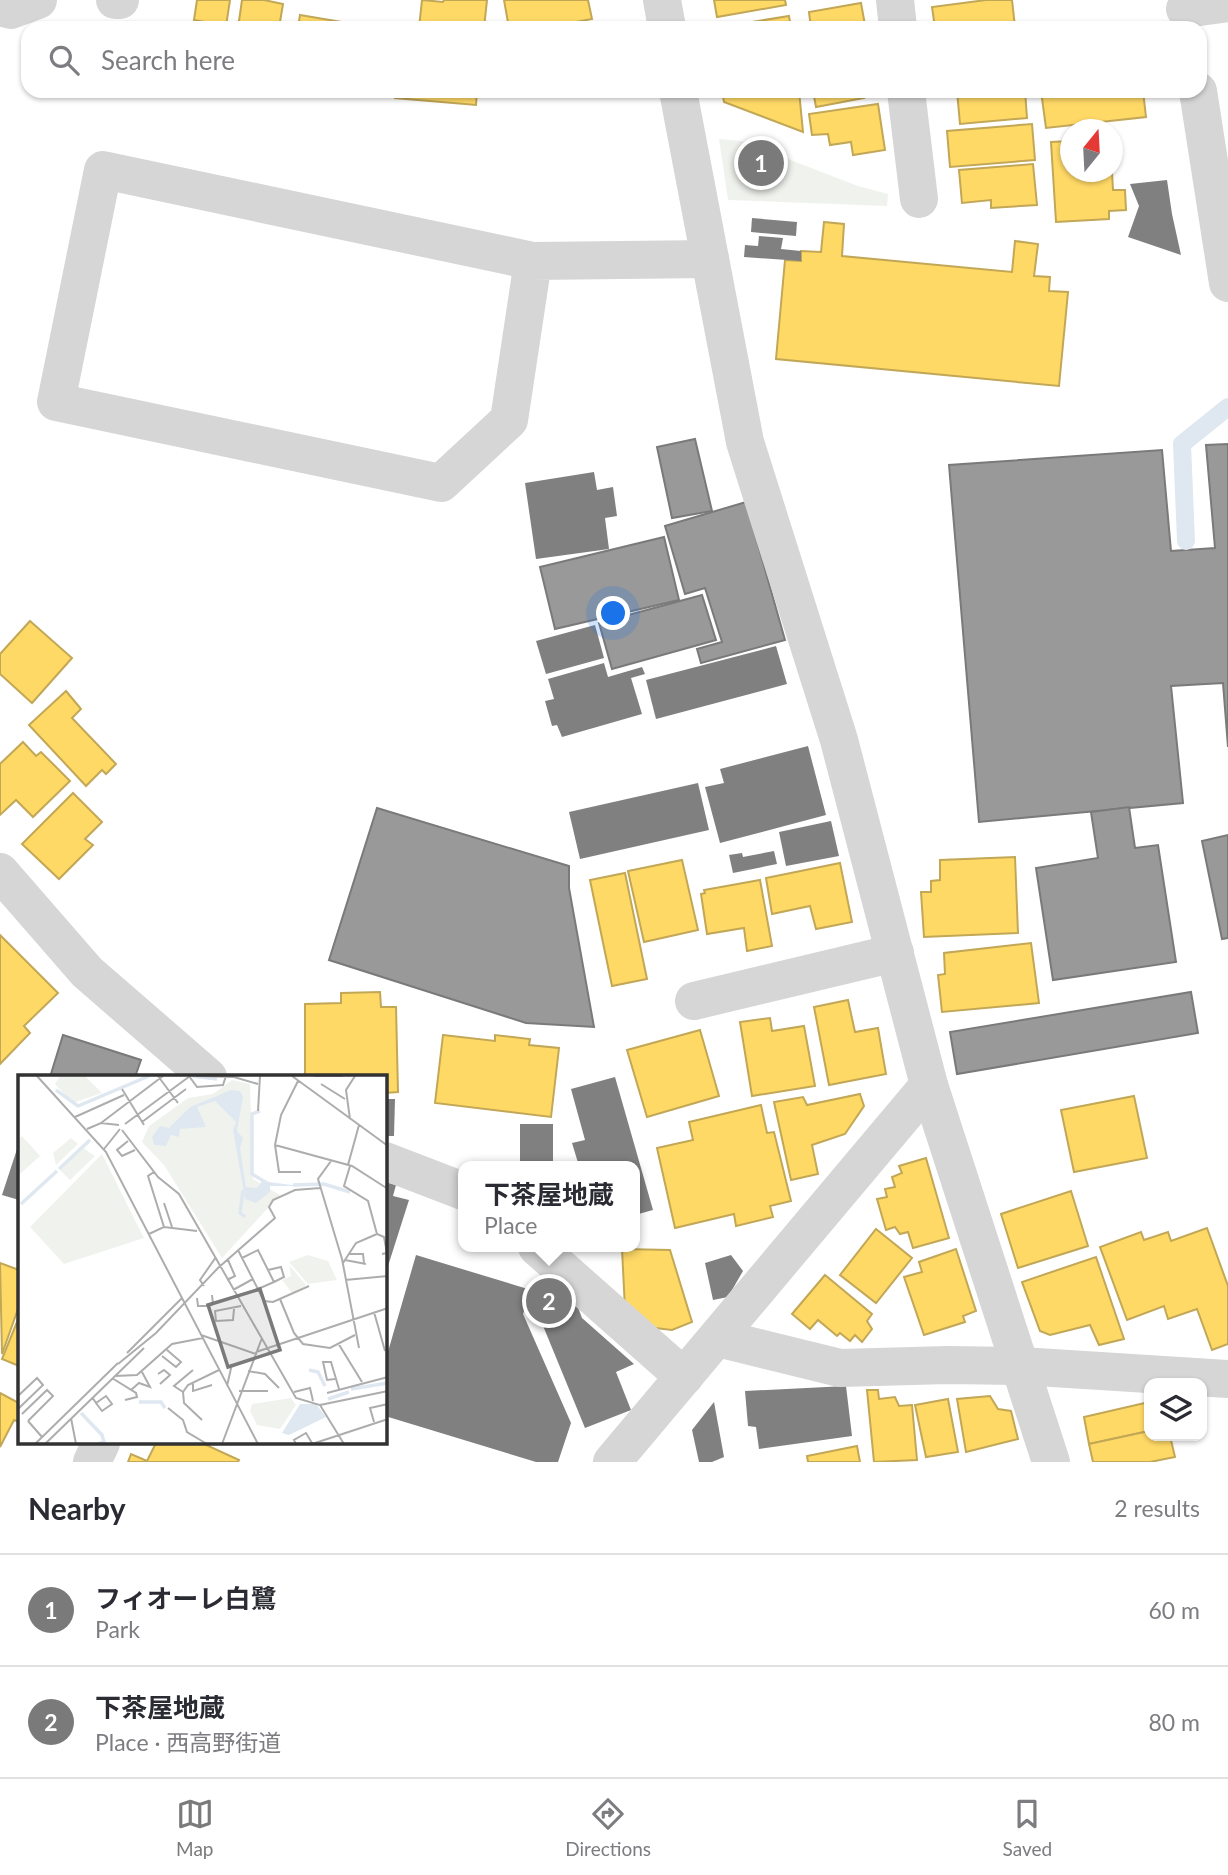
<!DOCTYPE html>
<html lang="en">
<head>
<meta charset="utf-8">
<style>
  body { margin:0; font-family:Lato,"Noto Sans JP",sans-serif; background:#f2f2f3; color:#2b2b33 }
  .controls { position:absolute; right:21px; bottom:21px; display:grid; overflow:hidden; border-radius:14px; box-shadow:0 2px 5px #0004 }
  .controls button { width:63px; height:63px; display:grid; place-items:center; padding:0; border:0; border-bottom:2px solid #e1e1e2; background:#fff; color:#2b2b33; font:35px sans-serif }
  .compass { position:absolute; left:1060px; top:119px; width:63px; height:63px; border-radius:50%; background:#fff; box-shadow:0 2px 5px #0004; rotate:18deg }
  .you { position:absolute; left:614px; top:614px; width:24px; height:24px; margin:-18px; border:5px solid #fff; border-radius:50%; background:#1a73e8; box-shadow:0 0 0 10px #1a73e833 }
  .badge { display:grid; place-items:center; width:46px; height:46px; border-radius:50%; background:#7a7a7a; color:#fff; font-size:23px; font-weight:700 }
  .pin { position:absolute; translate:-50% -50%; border:4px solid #fff; box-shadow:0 2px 7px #0006 }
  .popup { position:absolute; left:458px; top:1161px; width:182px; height:91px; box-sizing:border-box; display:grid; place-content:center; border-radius:14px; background:#fff; filter:drop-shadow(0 2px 5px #0005); font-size:23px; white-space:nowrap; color:#7c7c81 }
  .popup b { font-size:26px; color:#2b2b33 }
  .popup::after { content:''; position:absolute; left:50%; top:100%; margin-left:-14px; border:14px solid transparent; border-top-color:#fff }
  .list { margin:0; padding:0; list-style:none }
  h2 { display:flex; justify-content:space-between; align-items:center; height:91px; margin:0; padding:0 28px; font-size:30px }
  h2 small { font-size:23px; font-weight:400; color:#7c7c81 }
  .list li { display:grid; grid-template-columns:46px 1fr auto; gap:21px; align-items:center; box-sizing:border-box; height:112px; padding:0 28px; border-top:2px solid #e1e1e2 }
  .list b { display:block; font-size:26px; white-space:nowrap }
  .list p { margin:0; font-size:23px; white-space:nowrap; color:#7c7c81 }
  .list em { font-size:23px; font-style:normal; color:#7c7c81 }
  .icon { flex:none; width:38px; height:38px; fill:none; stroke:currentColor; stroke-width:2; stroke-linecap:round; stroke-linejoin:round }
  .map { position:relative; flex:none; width:1228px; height:1462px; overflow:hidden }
  .search { position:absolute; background:#fff; box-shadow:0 2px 5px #0004; left:21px; right:21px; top:21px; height:77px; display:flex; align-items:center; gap:18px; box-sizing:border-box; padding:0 24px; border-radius:21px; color:#7c7c81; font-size:26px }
  .sheet { height:315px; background:#fff }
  nav { display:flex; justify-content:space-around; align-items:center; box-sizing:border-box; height:98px; border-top:2px solid #e1e1e2; background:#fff; font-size:19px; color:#7c7c81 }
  nav a { display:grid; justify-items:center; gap:4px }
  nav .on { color:#7a7a7a }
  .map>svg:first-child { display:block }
  .green { fill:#f0f3ed }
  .homes { fill:#ffd966; stroke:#c2a756; stroke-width:2 }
  .industry { fill:#999; stroke:#7a7a7a; stroke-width:2 }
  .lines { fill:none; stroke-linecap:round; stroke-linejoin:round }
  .stream { stroke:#dfe8f1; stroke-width:18 }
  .building { fill:#808080 }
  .minor { stroke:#d6d6d6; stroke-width:38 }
  .tertiary { stroke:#d6d6d6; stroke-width:38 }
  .inset-river { fill:none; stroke:#dfe8f1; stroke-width:3.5 }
  .inset-road { fill:none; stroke:#adadad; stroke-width:2 }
  .view { fill:#7a7a7a; fill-opacity:0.15; stroke:#7a7a7a; stroke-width:3.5 }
  .inset-edge { fill:none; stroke:#323232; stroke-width:3.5 }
</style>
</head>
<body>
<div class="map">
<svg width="1228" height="1462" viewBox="0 0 1228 1462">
  <rect width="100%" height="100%" fill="#fff"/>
  <polygon class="green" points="719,139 741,141 858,186 888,194 887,206 728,200"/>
  <g class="homes">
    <polygon points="197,0 230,0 226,26 194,20"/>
    <polygon points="242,0 264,0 283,4 279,28 238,28"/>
    <polygon points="422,0 443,2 444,0 487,0 484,28 419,28"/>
    <polygon points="504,0 588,0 592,19 544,28 509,28"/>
    <polygon points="714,0 785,0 786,5 717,17"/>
    <polygon points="986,0 1012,0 1015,27 935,28 932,7"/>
    <polygon points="861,3 865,25 861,28 811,28 809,12"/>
    <polygon points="300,15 366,26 366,28 298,28"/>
    <polygon points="789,16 791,28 715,28"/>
    <polygon points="396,91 477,91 476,105 395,98"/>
    <polygon points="722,91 799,91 803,132 724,102"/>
    <polygon points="813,91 862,91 864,98 816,107"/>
    <polygon points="957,91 1025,91 1027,118 960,124"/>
    <polygon points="1041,91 1143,91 1146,117 1046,128"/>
    <polygon points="878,104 885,150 853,155 851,142 830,145 828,134 812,135 809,114"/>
    <polygon points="1032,124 1035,160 950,167 947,131"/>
    <polygon points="1070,141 1070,172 1112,172 1113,190 1125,190 1126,210 1109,211 1109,219 1056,222 1051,142"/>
    <polygon points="1033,164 1037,205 991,208 991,200 962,203 959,170"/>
    <polygon points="824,222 844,224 842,256 1012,272 1015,241 1038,244 1034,276 1050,277 1049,291 1068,292 1059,386 776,359 785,260 801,261 801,251 821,252"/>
    <polygon points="30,621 72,658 32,703 0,674 0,654"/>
    <polygon points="66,691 81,709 72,718 116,764 106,774 102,770 86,786 29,725"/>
    <polygon points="23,742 36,756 41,752 70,781 33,817 16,800 0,815 0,764"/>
    <polygon points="73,793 102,822 85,839 93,845 59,879 22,844"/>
    <polygon points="1015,857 1018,933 924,937 921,892 931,892 931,881 940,880 940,860"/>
    <polygon points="682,860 698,930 644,942 628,871"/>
    <polygon points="840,863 852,922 816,929 810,906 772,914 766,878"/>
    <polygon points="625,873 647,979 612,986 590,880"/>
    <polygon points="760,880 772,946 747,951 744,928 707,934 701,894 705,893 704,890"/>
    <polygon points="0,935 58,993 24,1026 30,1033 0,1064"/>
    <polygon points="1031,943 1039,1003 942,1012 938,975 945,974 944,953"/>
    <polygon points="380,992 381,1007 396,1007 398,1092 385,1093 385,1077 305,1077 305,1004 341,1003 341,993"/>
    <polygon points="848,1000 855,1032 878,1028 886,1074 829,1085 814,1007"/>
    <polygon points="770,1018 772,1031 804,1026 815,1086 752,1096 740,1022"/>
    <polygon points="700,1030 719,1096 647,1117 627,1050"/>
    <polygon points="443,1035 495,1041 495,1035 530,1039 529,1045 559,1048 551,1117 435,1103"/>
    <polygon points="860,1094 864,1106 845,1134 812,1145 818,1174 791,1180 774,1102 803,1097 807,1105"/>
    <polygon points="1134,1096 1147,1158 1074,1172 1061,1110"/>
    <polygon points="761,1105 767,1133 774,1132 791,1201 770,1206 773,1217 736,1226 734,1214 675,1228 657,1148 693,1140 689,1122"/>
    <polygon points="926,1158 949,1238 913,1248 908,1232 900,1234 895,1227 886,1230 877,1199 887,1197 885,1189 895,1187 892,1177 902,1173 899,1166"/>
    <polygon points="1071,1191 1088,1246 1018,1268 1001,1214"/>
    <polygon points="1207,1228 1228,1286 1228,1344 1212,1350 1197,1309 1168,1319 1164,1306 1127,1320 1100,1247 1141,1232 1144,1240 1168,1232 1171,1241"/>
    <polygon points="876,1229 912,1258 876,1303 840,1275"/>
    <polygon points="622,1249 670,1250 692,1322 672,1330 647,1327 625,1309"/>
    <polygon points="956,1249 976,1311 963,1316 965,1322 924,1335 904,1277 922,1272 919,1262"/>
    <polygon points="1096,1257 1124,1339 1099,1345 1090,1325 1050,1335 1040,1331 1022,1282"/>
    <polygon points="0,1263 19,1270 19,1306 2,1354"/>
    <polygon points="825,1275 872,1314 867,1321 872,1329 862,1342 855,1335 850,1341 840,1333 837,1336 818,1320 810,1329 792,1314"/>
    <polygon points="19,1317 19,1366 2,1359"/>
    <polygon points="867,1390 878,1390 879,1399 895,1397 899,1406 912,1405 917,1460 874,1462"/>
    <polygon points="0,1393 19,1403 19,1422 14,1420 0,1447"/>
    <polygon points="990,1396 998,1409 1011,1411 1018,1439 966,1452 957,1399"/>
    <polygon points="948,1399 958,1452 926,1457 915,1405"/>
    <polygon points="1149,1402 1149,1431 1089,1444 1084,1417"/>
    <polygon points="1149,1431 1149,1436 1170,1436 1175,1457 1150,1462 1093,1462 1089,1444"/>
    <polygon points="156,1443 202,1443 239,1460 238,1462 128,1462 131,1454 147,1461"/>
    <polygon points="857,1446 860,1462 808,1462 807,1456"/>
  </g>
  <g class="industry">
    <polygon points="695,439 712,511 672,518 657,447"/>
    <polygon points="1228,444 1228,747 1223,683 1171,686 1183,803 979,822 949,465 1162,450 1171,551 1215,548 1206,445"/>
    <polygon points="746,502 785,640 701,663 697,649 722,642 705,588 685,594 665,526"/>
    <polygon points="664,537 679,600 555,629 540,567"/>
    <polygon points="702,595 716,640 612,669 599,623"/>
    <polygon points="1129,807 1135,848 1158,845 1176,962 1053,980 1036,868 1098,858 1091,812"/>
    <polygon points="377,808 569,866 569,888 594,1027 526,1023 329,960"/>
    <polygon points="1228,835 1228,938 1222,939 1202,841"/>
    <polygon points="1191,992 1198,1033 957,1074 950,1032"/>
    <polygon points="63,1035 141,1060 135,1077 50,1077"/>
  </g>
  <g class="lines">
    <polyline class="stream" points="1186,541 1182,444 1228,407"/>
  </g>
  <g class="building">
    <polygon points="1167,180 1172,214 1181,255 1128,237 1139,206 1130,184"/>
    <polygon points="752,218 797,222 796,236 751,232"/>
    <polygon points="759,236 783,238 781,249 801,251 801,261 744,257 745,245 758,246"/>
    <polygon points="594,472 597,490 613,487 617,516 605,518 609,549 536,559 525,483"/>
    <polygon points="595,625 604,658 546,674 536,641"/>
    <polygon points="776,646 787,684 656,719 646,680"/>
    <polygon points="604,663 608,677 642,667 645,674 631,678 642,714 562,737 557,725 552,726 545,701 554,699 548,679"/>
    <polygon points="808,746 826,815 720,843 705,787 724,783 720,769"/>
    <polygon points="698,783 709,830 580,859 569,812"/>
    <polygon points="831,821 839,856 786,866 779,832"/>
    <polygon points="774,851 777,864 733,873 729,855 742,853 743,857"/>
    <polygon points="615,1077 653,1210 635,1215 635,1166 579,1166 572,1143 585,1140 571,1089"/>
    <polygon points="385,1099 395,1099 394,1136 385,1136"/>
    <rect x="520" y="1124" width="33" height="42"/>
    <polygon points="19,1143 19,1200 2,1195"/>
    <polygon points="385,1182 396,1185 393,1196 409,1200 388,1266 385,1265"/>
    <polygon points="416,1255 531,1290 523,1314 571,1423 558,1462 536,1462 385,1416 385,1362"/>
    <polygon points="731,1255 743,1271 728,1297 713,1300 705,1263"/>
    <polygon points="576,1302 582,1318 634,1364 616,1372 631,1410 585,1428 539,1316"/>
    <polygon points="846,1386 852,1436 759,1449 756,1427 748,1426 745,1391"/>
    <polygon points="714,1402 724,1457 712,1462 699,1462 692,1430"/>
  </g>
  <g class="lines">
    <g class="minor">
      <polyline points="115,0 120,0"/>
      <polyline points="662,0 667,28"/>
      <polyline points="895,0 898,28"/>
      <polyline points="0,7 11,10 38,0"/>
      <polyline points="1185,9 1228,3"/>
      <polyline points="678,91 745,442 839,740 929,1085 1051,1462"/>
      <polyline points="906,91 919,199"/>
      <polyline points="1198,91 1228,283"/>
      <polyline points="533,261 509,420 441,483 56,402 103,170 533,261 710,259"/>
      <polyline points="0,872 87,972 208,1077"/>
      <polyline points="694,1001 895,953"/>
      <polyline points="385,1161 463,1191"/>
      <polyline points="537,1247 684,1377"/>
      <polyline points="718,1338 840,1368 948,1365 1021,1366 1228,1379"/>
      <polyline points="92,1462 101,1443"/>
    </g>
    <polyline class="tertiary" points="612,1462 929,1085"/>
  </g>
  <g transform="translate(18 1075)">
    <rect width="369" height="369" fill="#fff"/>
    <path d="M42,1H67L84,18L55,28L37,9ZM214,5L232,9L235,104L262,120L204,183L146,90L124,67L131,51L170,23L195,19ZM4,61L22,81L2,99L0,65ZM53,63L60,69L38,90L35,78ZM64,72L77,81L52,105L41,94ZM84,79L126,163L46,189L12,152ZM290,180L310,186L319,205L290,209L271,187ZM271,190L288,210L274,218L264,205L273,201ZM273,323L278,330L262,354L239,350L232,336L234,329Z" fill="#f0f3ed"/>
    <path d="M213,15L222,16L225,22L219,56L225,63L222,73L228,112L239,113L244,106L281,111H252V117L238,128L227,124L215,55L218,47L197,26L179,32L188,52L162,54L161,62L153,60L148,71L136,70L134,62L142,51L151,53L172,32ZM282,329H298L308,342L271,360L264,358Z" fill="#dfe8f1"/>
    <path class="inset-river" d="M174,1L199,4M38,15L60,31L131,1M242,36L234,39V99L249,108M41,94L72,65M275,110L306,109L332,117M225,115L222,138L227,142M3,129L39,96M291,295L300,297L307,311M333,314L370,308M310,324L331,317M121,327H143L147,333M63,338L84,360L86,367L80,369"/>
    <path class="inset-road" d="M19,1L88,77L240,369M140,1L160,28M171,1L179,12L205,10L208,1M178,1L216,2L240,9M274,1L370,71M296,1H325M280,6L263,40L257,70L261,97H283M303,9L327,24M104,14L126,50M240,36L242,1M57,42L106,20M332,44L328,15L337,1M124,47L168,14M83,48L145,1M107,49L172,1M69,54L83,48L101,50M104,55L140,102L161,119L278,323L302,330L326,369M110,66L99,75L104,81L117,75M257,70L334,91L370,114M86,74L102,54M313,86L300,104L324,184L341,273M330,90L341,50M332,91L326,111L350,126L359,159L366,162L369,178L364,179M146,128L154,152M146,152L179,156M131,159L146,152L130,101L136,97M220,175L246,226L255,227L291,211M332,179H345L346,188M224,183L240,175L256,207L240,214M327,185L348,189M325,188L338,168L359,159M250,195L263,192L266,202L256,207M209,205L217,201L210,185M327,205L370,201M186,211L182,205L198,182M215,215L235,204M179,223L180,231H191L195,229L194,220M262,224L276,258L285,269L312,273L337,260M216,234L215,245L198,246L197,236L223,231M356,237L367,276M183,260L238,279M320,268L344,307M238,277L370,233M109,278L164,223M144,281L158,292L163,287L149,275M100,289L138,258L200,193L257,143L251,132L255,125L277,115L302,113M175,295L156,311L165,317L170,310L201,295M230,296L247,299L261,313M140,299L146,295L152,300L142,309M97,301L119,300L154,269L185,263M94,303L118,318L119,322L107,325M317,304L309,305L305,287H313L321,314M175,308V316L194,310M209,311L214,289M113,315L121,308L132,312L124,297M221,316H250M165,317L166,328L184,345M276,317L292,313L295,326M309,318L370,302M0,321L19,303L25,310L0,334M74,322L78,328L84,336L94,329L88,321L78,328M302,330L370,316M150,333L165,345L169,357L189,369M4,339L29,315L35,321L10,346M53,343L58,369M10,346L24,362M356,347L352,333L370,329M17,369L100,288M27,369L126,273M204,369L244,263M278,369L276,365L288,358L294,368M294,369L370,344"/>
    <path class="view" d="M242,214L262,275L210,292L190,230Z"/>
    <rect width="369" height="369" class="inset-edge"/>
  </g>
</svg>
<div class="controls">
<button><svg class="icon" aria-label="layers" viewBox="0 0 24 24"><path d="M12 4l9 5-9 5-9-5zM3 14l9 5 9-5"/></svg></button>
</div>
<svg class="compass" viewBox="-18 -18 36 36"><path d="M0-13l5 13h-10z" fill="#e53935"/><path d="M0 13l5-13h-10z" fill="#7c7c81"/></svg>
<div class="you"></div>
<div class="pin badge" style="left:761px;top:163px">1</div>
<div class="pin badge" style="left:549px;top:1301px">2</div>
<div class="popup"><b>下茶屋地蔵</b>Place</div>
<div class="search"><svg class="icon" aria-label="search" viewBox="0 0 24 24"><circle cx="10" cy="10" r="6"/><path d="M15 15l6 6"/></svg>Search here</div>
</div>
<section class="sheet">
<h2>Nearby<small>2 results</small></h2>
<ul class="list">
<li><span class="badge">1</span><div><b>フィオーレ白鷺</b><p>Park</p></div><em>60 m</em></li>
<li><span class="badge">2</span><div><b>下茶屋地蔵</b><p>Place · 西高野街道</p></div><em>80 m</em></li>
</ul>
</section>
<nav>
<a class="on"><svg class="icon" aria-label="map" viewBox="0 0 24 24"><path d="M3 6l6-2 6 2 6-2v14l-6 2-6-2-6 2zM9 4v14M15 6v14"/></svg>Map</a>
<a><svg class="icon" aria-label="directions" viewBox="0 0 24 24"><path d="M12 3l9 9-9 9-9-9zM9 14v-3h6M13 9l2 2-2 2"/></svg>Directions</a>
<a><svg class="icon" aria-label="saved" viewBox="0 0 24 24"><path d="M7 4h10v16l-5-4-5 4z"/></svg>Saved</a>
</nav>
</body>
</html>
